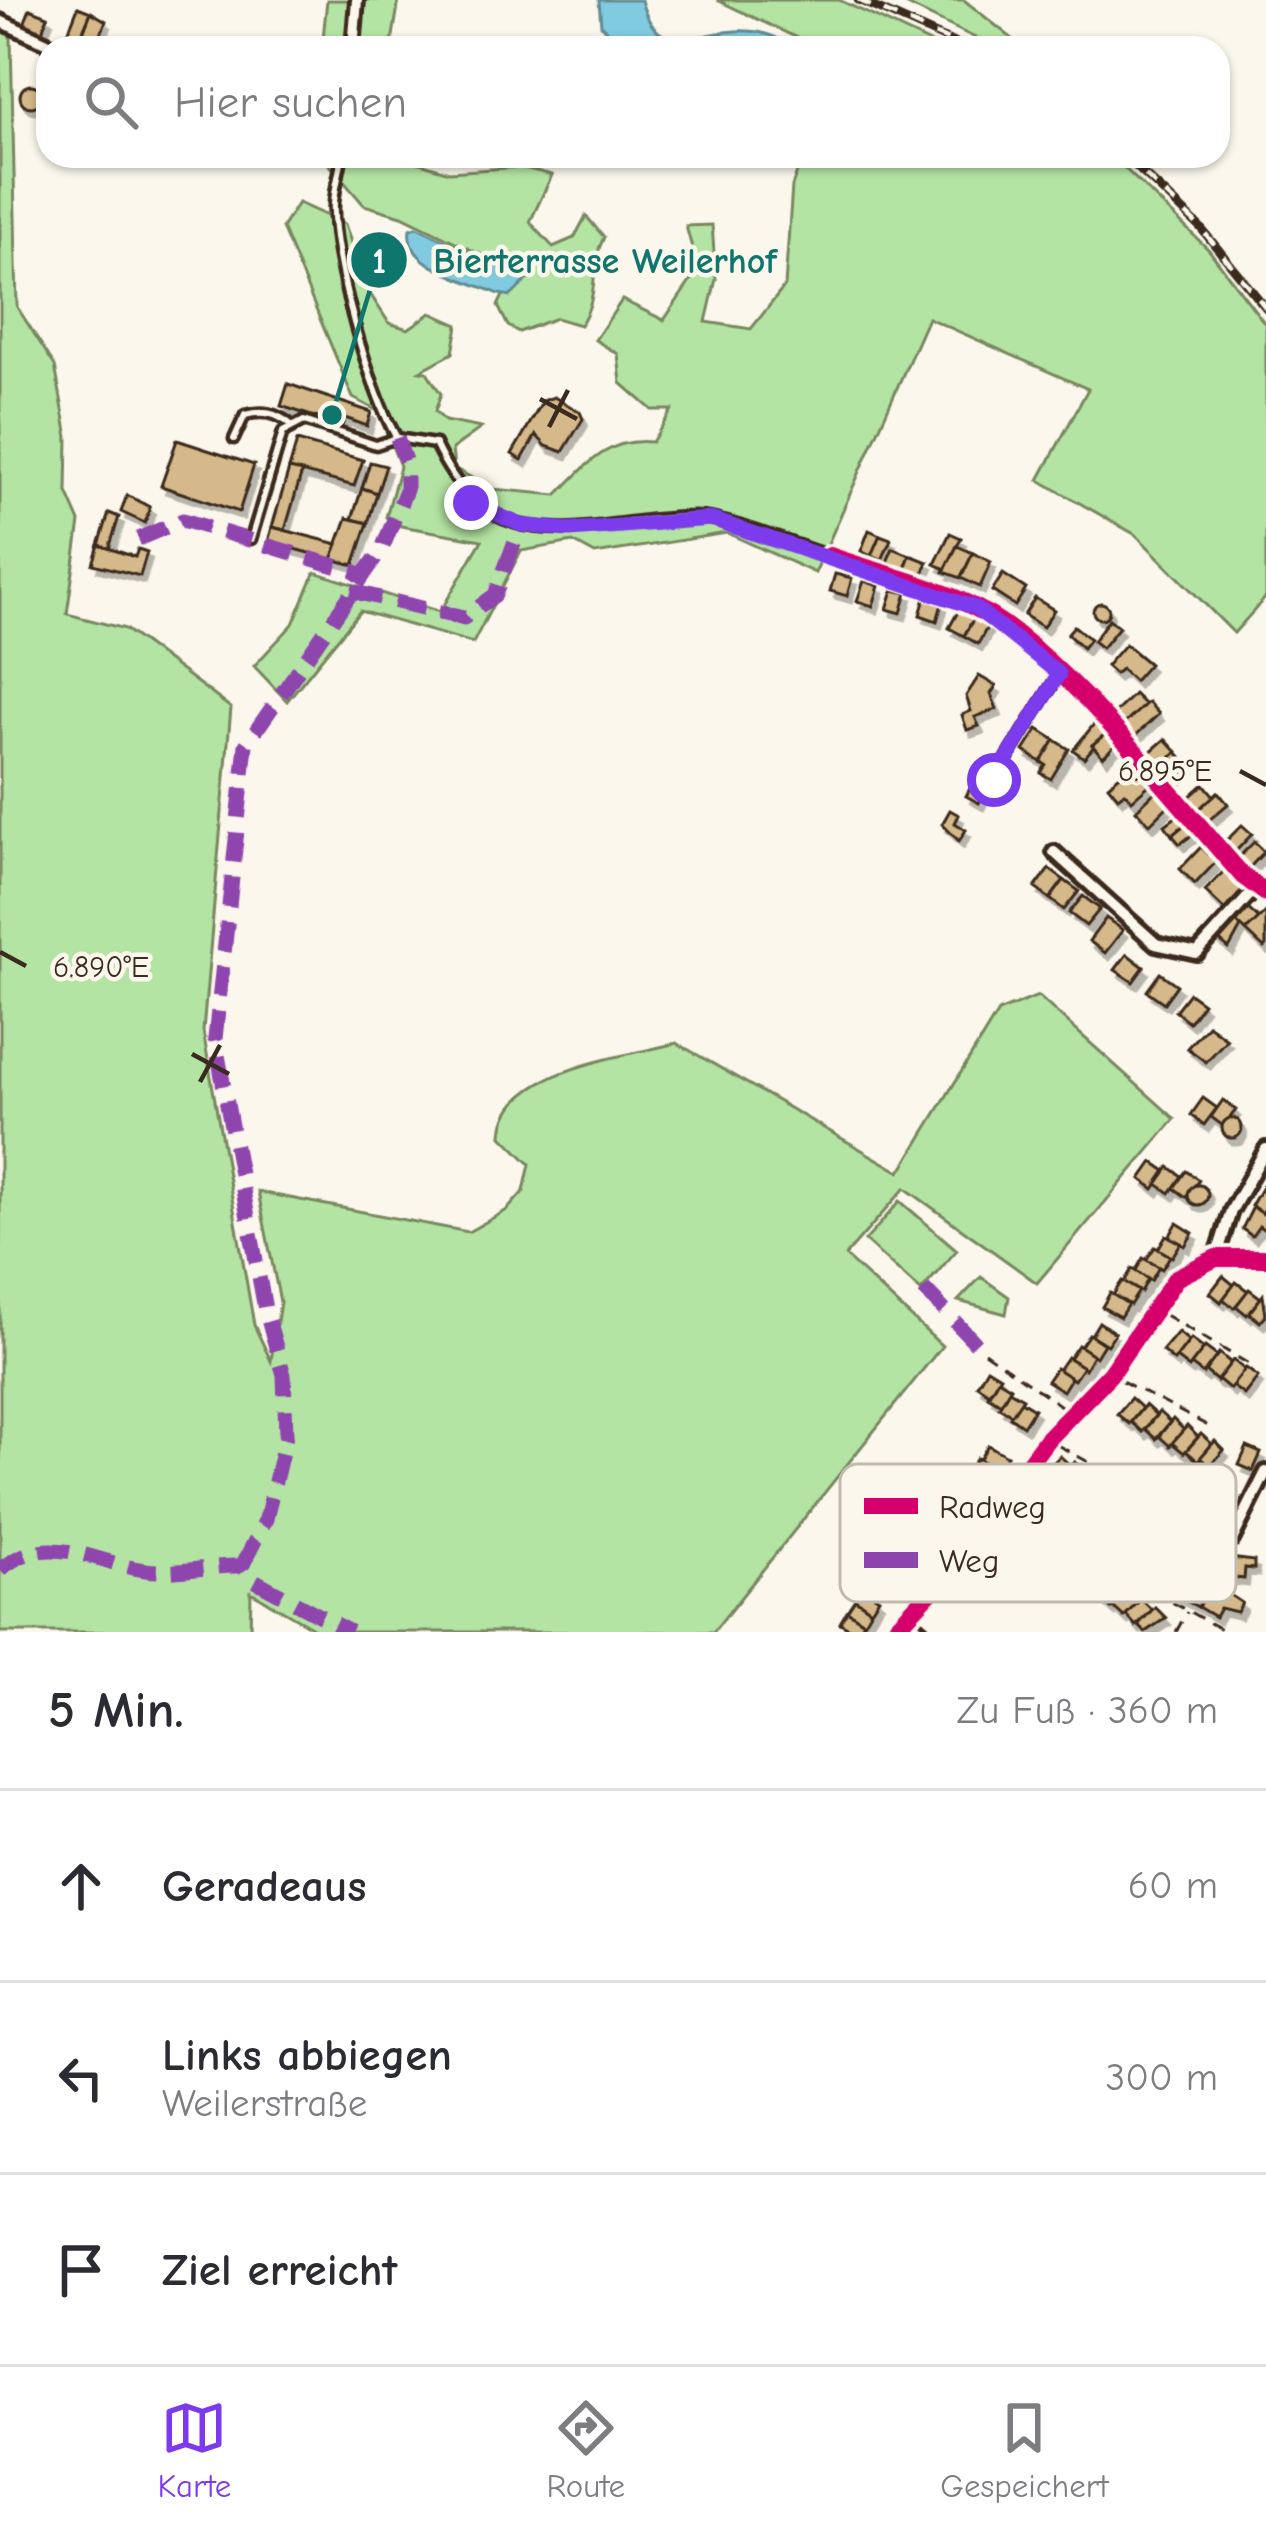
<!DOCTYPE html>
<html lang="de">
<head>
<meta charset="utf-8">
<style>
  body { margin:0; font-family:"Comic Neue",sans-serif; background:#f7f7f7; color:#2b2b33 }
  .stop { position:absolute; width:36px; height:36px; margin:-27px; border:9px solid #7c3aed; border-radius:50%; background:#fff }
  .stop.end { background:#7c3aed; border-color:#fff; box-shadow:0 3px 12px #0008 }
  .list { margin:0; padding:0; list-style:none }
  h2 { display:flex; justify-content:space-between; align-items:center; height:156px; margin:0; padding:0 48px; font-size:51px }
  h2 small { font-size:39px; font-weight:400; color:#7c7c81 }
  .list li { display:grid; grid-template-columns:78px 1fr auto; gap:36px; align-items:center; box-sizing:border-box; height:192px; padding:0 48px; border-top:3px solid #e1e1e2 }
  .list b { display:block; font-size:45px; white-space:nowrap }
  .list p { margin:0; font-size:39px; white-space:nowrap; color:#7c7c81 }
  .list em { font-size:39px; font-style:normal; color:#7c7c81 }
  .icon { flex:none; width:66px; height:66px; fill:none; stroke:currentColor; stroke-width:2; stroke-linecap:round; stroke-linejoin:round }
  .map { position:relative; flex:none; width:1266px; height:1632px; overflow:hidden }
  .search { position:absolute; background:#fff; box-shadow:0 3px 9px #0004; left:36px; right:36px; top:36px; height:132px; display:flex; align-items:center; gap:30px; box-sizing:border-box; padding:0 42px; border-radius:36px; color:#7c7c81; font-size:45px }
  .sheet { height:732px; background:#fff }
  nav { display:flex; justify-content:space-around; align-items:center; box-sizing:border-box; height:168px; border-top:3px solid #e1e1e2; background:#fff; font-size:33px; color:#7c7c81 }
  nav a { display:grid; justify-items:center; gap:6px }
  nav .on { color:#7c3aed }
  .map>svg:first-child { display:block }
  .green { fill:#b4e4a3; stroke:#788760; stroke-width:3 }
  .water { fill:#80cbe0; stroke:#648b92; stroke-width:3 }
  .building { fill:#d5b98a; stroke:#3b2a1e; stroke-width:3; filter:url(#shadow) }
  .lines { fill:none; stroke-linecap:round; stroke-linejoin:round }
  .lane-casing { stroke:#3b2a1e; stroke-width:15 }
  .street-casing { stroke:#3b2a1e; stroke-width:20 }
  .path { stroke:#3b2a1e; stroke-width:3; stroke-dasharray:12 9; stroke-linecap:butt }
  .lane { stroke:#fbf7ec; stroke-width:6 }
  .street { stroke:#fbf7ec; stroke-width:10 }
  .rail-casing { stroke:#3b2a1e; stroke-width:9 }
  .rail { stroke:#fbf7ec; stroke-width:4.5; stroke-dasharray:14; stroke-linecap:butt }
  .quiet { stroke:#8e44ad; stroke-width:15; stroke-dasharray:30 15; stroke-linecap:butt }
  .cycleway-casing { stroke:#fbf7ec; stroke-width:26 }
  .cycleway { stroke:#d6006c; stroke-width:18 }
  .route { stroke:#7c3aed; stroke-width:15 }
  .ticks { fill:none; stroke:#3b2a1e; stroke-width:4.5 }
  .key { fill:#fbf7ec; stroke:#c1baae; stroke-width:3 }
  .key-label { font-size:33px; fill:#3b2a1e }
  .ticks-label { font-size:30px; text-anchor:middle; fill:#3b2a1e; stroke:#fbf7ec; stroke-width:9; stroke-linejoin:round; paint-order:stroke }
  .leader { fill:none; stroke:#0f766e; stroke-width:4.5 }
  .callout-dot { fill:#0f766e; stroke:#fbf7ec; stroke-width:4.5 }
  .mark-label { font-size:36px; text-anchor:middle; font-weight:bold; fill:#fff }
  .callout-label { font-size:36px; text-anchor:middle; font-weight:bold; fill:#0f766e; stroke:#fbf7ec; stroke-width:9; stroke-linejoin:round; paint-order:stroke }
</style>
</head>
<body>
<div class="map">
<svg width="1266" height="1632" viewBox="0 0 1266 1632">
  <defs>
    <filter id="shadow"><feDropShadow dx="4.5" dy="7" stdDeviation="0" flood-color="#0004"/></filter>
  </defs>
  <rect width="100%" height="100%" fill="#fbf7ec"/>
  <filter id="ink" filterUnits="userSpaceOnUse"><feTurbulence type="fractalNoise" baseFrequency=".00833" numOctaves="2"/><feDisplacementMap in="SourceGraphic" scale="24" xChannelSelector="R" yChannelSelector="G"/><feConvolveMatrix kernelMatrix="1 2 1 2 8 2 1 2 1" color-interpolation-filters="sRGB"/></filter>
  <g filter="url(#ink)">
    <g class="green">
      <polygon points="327,0 399,0 391,48 322,48"/>
      <polygon points="717,0 839,0 941,48 818,48"/>
      <polygon points="897,0 964,0 1024,48 996,48"/>
      <path d="M0,27L11,38L17,307L55,366L68,437L67,492L80,522L67,614L125,629L231,708L203,1031L254,1325L271,1361L280,1302L258,1192L468,1232L507,1210L524,1191L530,1164L502,1136C503,1069 625,1057 677,1043L900,1172L998,1012L1038,996L1175,1119L1037,1283L905,1188L845,1256L942,1346L713,1632H320L251,1592L250,1632H0Z"/>
      <path d="M322,156H398L449,172L520,167L552,175L530,222L553,247L574,238L586,216L604,237C588,267 601,295 580,325L556,318L519,332L508,326L498,306L509,283L531,279L402,216L364,205Z"/>
      <path d="M803,156H1112L1209,250L1266,325V597L1234,633L1136,535L1039,480L1088,389L928,318L815,573L727,533L595,554L573,542L521,551L473,643L360,611L287,701L254,666L293,624L315,572L440,612L482,540L401,526L386,517L400,466L378,411L353,398L282,228L298,203L345,224L365,286L389,323L408,329L431,313L458,325L453,353L420,371L427,372L441,394L435,411L445,421L481,428L452,449L454,468L492,489L557,495C586,466 607,437 652,442L672,410H652L621,383L618,354L595,340L622,300L664,320L698,270L686,226L712,225L716,279L706,322L751,329L785,286L792,186Z"/>
      <polygon points="900,1201 957,1250 921,1291 865,1241"/>
      <polygon points="981,1277 1009,1297 1006,1314 958,1301"/>
    </g>
    <g class="water">
      <path d="M599,0H641C662,79 718,7 781,40L783,48L619,43L601,25Z"/>
      <path d="M416,227H417L527,280L511,296L499,294C469,280 404,268 410,229Z"/>
    </g>
    <g class="building">
      <polygon points="78,7 91,12 79,40 67,35"/>
      <polygon points="30,9 48,16 42,32 24,24"/>
      <polygon points="91,12 106,21 98,42 82,35"/>
      <circle cx="31" cy="96" r="11"/>
      <polygon points="288,384 371,412 367,426 345,418 342,426 281,406"/>
      <polygon points="554,397 580,412 583,419 563,452 546,446 536,435 522,460 512,454 543,401"/>
      <polygon points="177,440 254,465 239,512 161,486"/>
      <polygon points="297,441 363,460 354,486 289,469"/>
      <polygon points="370,462 386,466 377,493 362,488"/>
      <polygon points="289,469 302,472 285,530 272,527"/>
      <polygon points="362,488 377,493 368,523 352,519"/>
      <polygon points="127,495 150,507 145,523 121,512"/>
      <polygon points="109,513 119,517 109,549 99,545"/>
      <polygon points="347,518 368,523 354,565 332,559"/>
      <polygon points="272,527 338,544 332,559 268,542"/>
      <polygon points="869,530 880,535 871,556 861,551"/>
      <polygon points="950,533 961,538 946,569 935,564"/>
      <polygon points="880,535 891,539 882,560 871,556"/>
      <polygon points="99,545 135,557 138,549 147,552 140,576 93,564"/>
      <polygon points="957,546 973,553 961,578 944,572"/>
      <polygon points="893,548 910,555 905,569 887,562"/>
      <polygon points="973,553 991,562 980,587 961,578"/>
      <polygon points="910,555 928,562 922,576 905,569"/>
      <polygon points="835,574 852,578 847,596 830,591"/>
      <polygon points="1003,574 1026,589 1015,606 992,591"/>
      <polygon points="864,581 879,586 873,606 857,601"/>
      <polygon points="893,590 907,593 901,613 887,609"/>
      <polygon points="925,598 942,604 937,621 920,615"/>
      <polygon points="1035,598 1054,610 1043,627 1024,615"/>
      <circle cx="1101" cy="611" r="8"/>
      <polygon points="960,608 975,616 964,636 949,628"/>
      <polygon points="975,616 989,624 978,644 964,636"/>
      <polygon points="1109,619 1119,627 1102,648 1093,641"/>
      <polygon points="1074,626 1090,639 1083,648 1067,634"/>
      <polygon points="1125,644 1149,664 1134,681 1121,669 1115,674 1106,666"/>
      <polygon points="979,676 996,686 991,694 997,709 975,717 979,726 967,730 962,715 971,711 966,696"/>
      <polygon points="1134,694 1145,705 1124,725 1114,714"/>
      <polygon points="1148,702 1159,714 1133,738 1122,726"/>
      <polygon points="1095,723 1105,734 1084,758 1073,750"/>
      <polygon points="1038,729 1055,740 1041,762 1024,751"/>
      <polygon points="1105,734 1115,745 1103,757 1092,745"/>
      <polygon points="1165,739 1177,752 1161,767 1149,753"/>
      <polygon points="1055,740 1069,749 1051,779 1041,773 1046,765 1041,762"/>
      <polygon points="1177,752 1189,766 1173,781 1161,767"/>
      <polygon points="1132,765 1149,785 1132,800 1125,792 1118,797 1108,785"/>
      <polygon points="975,779 988,786 979,803 966,796"/>
      <polygon points="1204,784 1214,796 1198,810 1188,798"/>
      <polygon points="1156,791 1169,805 1150,824 1136,810"/>
      <polygon points="1218,792 1228,804 1208,821 1198,810"/>
      <polygon points="950,810 959,815 955,823 966,830 959,841 942,824"/>
      <polygon points="1181,813 1188,822 1172,835 1165,825"/>
      <polygon points="1188,822 1196,832 1180,844 1172,835"/>
      <polygon points="1242,825 1252,834 1235,852 1225,842"/>
      <polygon points="1254,842 1264,852 1250,867 1240,856"/>
      <polygon points="1201,847 1216,862 1195,884 1180,869"/>
      <polygon points="1049,869 1064,880 1050,899 1035,888"/>
      <polygon points="1226,869 1246,889 1226,911 1205,891"/>
      <polygon points="1064,880 1079,891 1064,910 1050,899"/>
      <polygon points="1083,896 1100,909 1086,926 1069,913"/>
      <polygon points="1245,906 1259,919 1246,931 1233,919"/>
      <polygon points="1266,912 1266,946 1264,948 1246,931"/>
      <polygon points="1106,918 1123,930 1105,953 1089,941"/>
      <polygon points="1233,919 1241,927 1229,949 1216,938"/>
      <polygon points="1127,954 1144,967 1133,982 1115,970"/>
      <polygon points="1160,973 1177,985 1164,1003 1147,991"/>
      <polygon points="1189,993 1203,1003 1189,1022 1175,1011"/>
      <polygon points="1208,1025 1227,1039 1206,1062 1187,1048"/>
      <polygon points="1203,1098 1217,1108 1204,1125 1191,1115"/>
      <polygon points="1223,1100 1236,1110 1223,1126 1211,1117"/>
      <circle cx="1232" cy="1128" r="10"/>
      <polygon points="1153,1162 1166,1171 1154,1189 1141,1179"/>
      <polygon points="1169,1167 1182,1176 1170,1193 1157,1184"/>
      <polygon points="1186,1171 1199,1180 1186,1197 1174,1188"/>
      <circle cx="1198" cy="1195" r="10"/>
      <polygon points="1263,1185 1266,1207 1262,1213 1251,1206"/>
      <polygon points="1253,1207 1266,1216 1266,1231 1259,1226 1252,1236 1242,1229"/>
      <polygon points="1177,1223 1193,1233 1185,1246 1169,1237"/>
      <polygon points="1166,1235 1181,1243 1172,1257 1158,1249"/>
      <polygon points="1155,1247 1170,1256 1162,1269 1146,1260"/>
      <polygon points="1143,1258 1159,1267 1151,1281 1135,1272"/>
      <polygon points="1132,1269 1148,1279 1141,1292 1124,1282"/>
      <polygon points="1223,1276 1234,1285 1221,1302 1210,1293"/>
      <polygon points="1122,1281 1139,1291 1130,1305 1113,1295"/>
      <polygon points="1236,1282 1248,1291 1234,1308 1223,1299"/>
      <polygon points="1249,1289 1261,1298 1247,1315 1236,1306"/>
      <polygon points="1110,1293 1128,1304 1120,1317 1102,1307"/>
      <polygon points="1263,1295 1266,1315 1260,1322 1249,1313"/>
      <polygon points="1099,1322 1115,1333 1107,1345 1091,1335"/>
      <polygon points="1178,1332 1189,1341 1174,1361 1162,1351"/>
      <polygon points="1089,1334 1104,1344 1096,1357 1080,1347"/>
      <polygon points="1191,1339 1204,1349 1189,1368 1176,1358"/>
      <polygon points="1078,1345 1093,1355 1085,1369 1069,1358"/>
      <polygon points="1205,1347 1217,1356 1203,1374 1191,1365"/>
      <polygon points="1219,1353 1231,1363 1217,1381 1205,1371"/>
      <polygon points="1067,1357 1083,1367 1074,1380 1058,1370"/>
      <polygon points="1233,1360 1245,1370 1230,1389 1218,1379"/>
      <polygon points="987,1368 1000,1376 989,1393 977,1385"/>
      <polygon points="1056,1368 1071,1378 1063,1391 1047,1381"/>
      <polygon points="1246,1368 1258,1377 1244,1395 1232,1386"/>
      <polygon points="998,1379 1011,1387 1001,1404 988,1396"/>
      <polygon points="1009,1390 1023,1398 1012,1415 999,1407"/>
      <polygon points="1131,1398 1142,1408 1129,1424 1117,1414"/>
      <polygon points="1021,1401 1034,1409 1023,1426 1010,1417"/>
      <polygon points="1145,1405 1156,1415 1142,1432 1131,1422"/>
      <polygon points="1159,1412 1170,1422 1156,1439 1145,1429"/>
      <polygon points="1173,1419 1184,1430 1170,1446 1159,1436"/>
      <polygon points="1187,1426 1198,1437 1184,1453 1172,1443"/>
      <polygon points="1201,1434 1212,1444 1198,1461 1186,1451"/>
      <polygon points="1215,1441 1224,1450 1210,1466 1200,1458"/>
      <polygon points="988,1445 1007,1456 998,1471 979,1460"/>
      <polygon points="1247,1447 1261,1453 1253,1471 1239,1465"/>
      <polygon points="1060,1456 1071,1466 1056,1482 1045,1471"/>
      <polygon points="977,1458 995,1469 986,1484 968,1472"/>
      <polygon points="1075,1462 1086,1473 1070,1489 1059,1479"/>
      <polygon points="1222,1504 1239,1512 1228,1528 1214,1522"/>
      <polygon points="1230,1558 1254,1561 1254,1569 1245,1568 1244,1579 1228,1577"/>
      <polygon points="1183,1571 1199,1580 1194,1590 1205,1596 1198,1607 1171,1593"/>
      <polygon points="1116,1582 1127,1593 1111,1609 1100,1599"/>
      <polygon points="1212,1583 1242,1603 1237,1612 1220,1608 1215,1617 1198,1607"/>
      <polygon points="862,1587 879,1598 871,1610 855,1599"/>
      <polygon points="1128,1591 1139,1602 1124,1617 1113,1607"/>
      <polygon points="855,1599 871,1610 864,1622 847,1611"/>
      <polygon points="1141,1599 1152,1610 1136,1626 1126,1615"/>
      <polygon points="1155,1607 1166,1618 1145,1632 1138,1625"/>
      <polygon points="847,1611 864,1622 857,1632 840,1623"/>
    </g>
    <g class="lines">
      <g class="lane-casing">
        <g id="lane">
          <path d="M342,156C340,171 335,187 334,203C331,255 370,393 397,438"/>
          <path d="M234,439L245,415C263,410 276,413 290,424"/>
          <path d="M251,539L283,432L304,421L376,445L397,438L435,444C495,571 585,518 695,517C727,517 797,546 830,556"/>
          <polyline points="994,780 1059,674"/>
        </g>
      </g>
      <g class="street-casing">
        <g id="street">
          <polyline points="0,21 58,48"/>
          <polyline points="353,48 357,0"/>
          <path d="M830,556C878,573 933,585 978,609C1061,652 1176,802 1243,876L1266,893"/>
          <polyline points="1054,852 1156,944 1197,953 1256,888"/>
          <polyline points="1216,1258 1231,1211 1266,1149"/>
          <polyline points="1232,1540 1266,1472"/>
          <polyline points="907,1618 922,1632"/>
          <polyline points="892,1632 944,1577 1047,1439 1110,1374 1176,1278 1216,1258 1266,1258"/>
        </g>
      </g>
      <g class="path">
        <polyline points="1165,1315 1254,1367"/>
        <polyline points="984,1352 1061,1406"/>
        <polyline points="1122,1381 1212,1428"/>
        <polyline points="1059,1446 1219,1533"/>
        <polyline points="1007,1511 1226,1632"/>
        <polyline points="1176,1632 1187,1612"/>
      </g>
      <use href="#lane" class="lane"/>
      <use href="#street" class="street"/>
      <g class="rail-casing">
        <g id="rail">
          <polyline points="858,0 966,48"/>
          <polyline points="1125,156 1200,227 1266,308"/>
        </g>
      </g>
      <use href="#rail" class="rail"/>
      <g class="quiet">
        <polyline points="138,539 183,520 362,574"/>
        <polyline points="351,591 464,618 495,595 521,525"/>
        <polyline points="924,1289 984,1352"/>
        <polyline points="242,1566 266,1519 286,1435 284,1375 265,1309 215,1039 246,745 382,549 406,490 406,463 397,438"/>
        <path d="M0,1570C51,1526 100,1568 156,1571C184,1573 213,1565 242,1566L252,1579L350,1632"/>
      </g>
      <g class="cycleway-casing">
        <g id="cycleway">
          <path d="M830,556C878,573 933,585 978,609C1061,652 1176,802 1243,876L1266,893"/>
          <polyline points="892,1632 944,1577 1047,1439 1110,1374 1176,1278 1216,1258 1266,1258"/>
        </g>
      </g>
      <use href="#cycleway" class="cycleway"/>
    </g>
  </g>
  <g class="lines" filter="url(#ink)">
    <polyline class="route" points="471,503 521,525 570,530 711,519 976,608 1059,674 994,780"/>
  </g>
  <path class="ticks" d="M540,399L577,419M549,427L568,390M1240,771L1266,785M0,952L26,966M192,1054L229,1074M200,1082L220,1045"/>
  <rect x="840" y="1464" width="396" height="138" rx="18" class="key"/>
  <rect x="864" y="1498" width="54" height="16" fill="#d6006c"/>
  <rect x="864" y="1552" width="54" height="16" fill="#8e44ad"/>
  <g class="key-label">
    <text x="939" y="1518">Radweg</text>
    <text x="939" y="1572">Weg</text>
  </g>
  <g class="ticks-label">
    <text x="1165" y="781">6.895°E</text>
    <text x="101" y="977">6.890°E</text>
  </g>
  <path class="leader" d="M332 415L379 260"/>
  <g class="callout-dot">
    <circle cx="332" cy="415" r="12"/>
    <circle cx="379" cy="260" r="30"/>
  </g>
  <g class="mark-label">
    <text x="379" y="273">1</text>
  </g>
  <g class="callout-label">
    <text x="605" y="273">Bierterrasse Weilerhof</text>
  </g>
</svg>
<div class="stop" style="left:994px;top:780px"></div>
<div class="stop end" style="left:471px;top:503px"></div>
<div class="search"><svg class="icon" aria-label="search" viewBox="0 0 24 24"><circle cx="10" cy="10" r="6"/><path d="M15 15l6 6"/></svg>Hier suchen</div>
</div>
<section class="sheet">
<h2>5 Min.<small>Zu Fuß · 360 m</small></h2>
<ul class="list">
<li><svg class="icon" aria-label="ahead" viewBox="0 0 24 24"><path d="M12 20V5M6 11l6-6 6 6"/></svg><div><b>Geradeaus</b></div><em>60 m</em></li>
<li><svg class="icon" aria-label="left" viewBox="0 0 24 24"><path d="M17 20v-9H6M10 6l-5 5 5 5"/></svg><div><b>Links abbiegen</b><p>Weilerstraße</p></div><em>300 m</em></li>
<li><svg class="icon" aria-label="arrive" viewBox="0 0 24 24"><path d="M6 21V4h12l-3 4 3 4H6"/></svg><div><b>Ziel erreicht</b></div></li>
</ul>
</section>
<nav>
<a class="on"><svg class="icon" aria-label="map" viewBox="0 0 24 24"><path d="M3 6l6-2 6 2 6-2v14l-6 2-6-2-6 2zM9 4v14M15 6v14"/></svg>Karte</a>
<a><svg class="icon" aria-label="directions" viewBox="0 0 24 24"><path d="M12 3l9 9-9 9-9-9zM9 14v-3h6M13 9l2 2-2 2"/></svg>Route</a>
<a><svg class="icon" aria-label="saved" viewBox="0 0 24 24"><path d="M7 4h10v16l-5-4-5 4z"/></svg>Gespeichert</a>
</nav>
</body>
</html>
